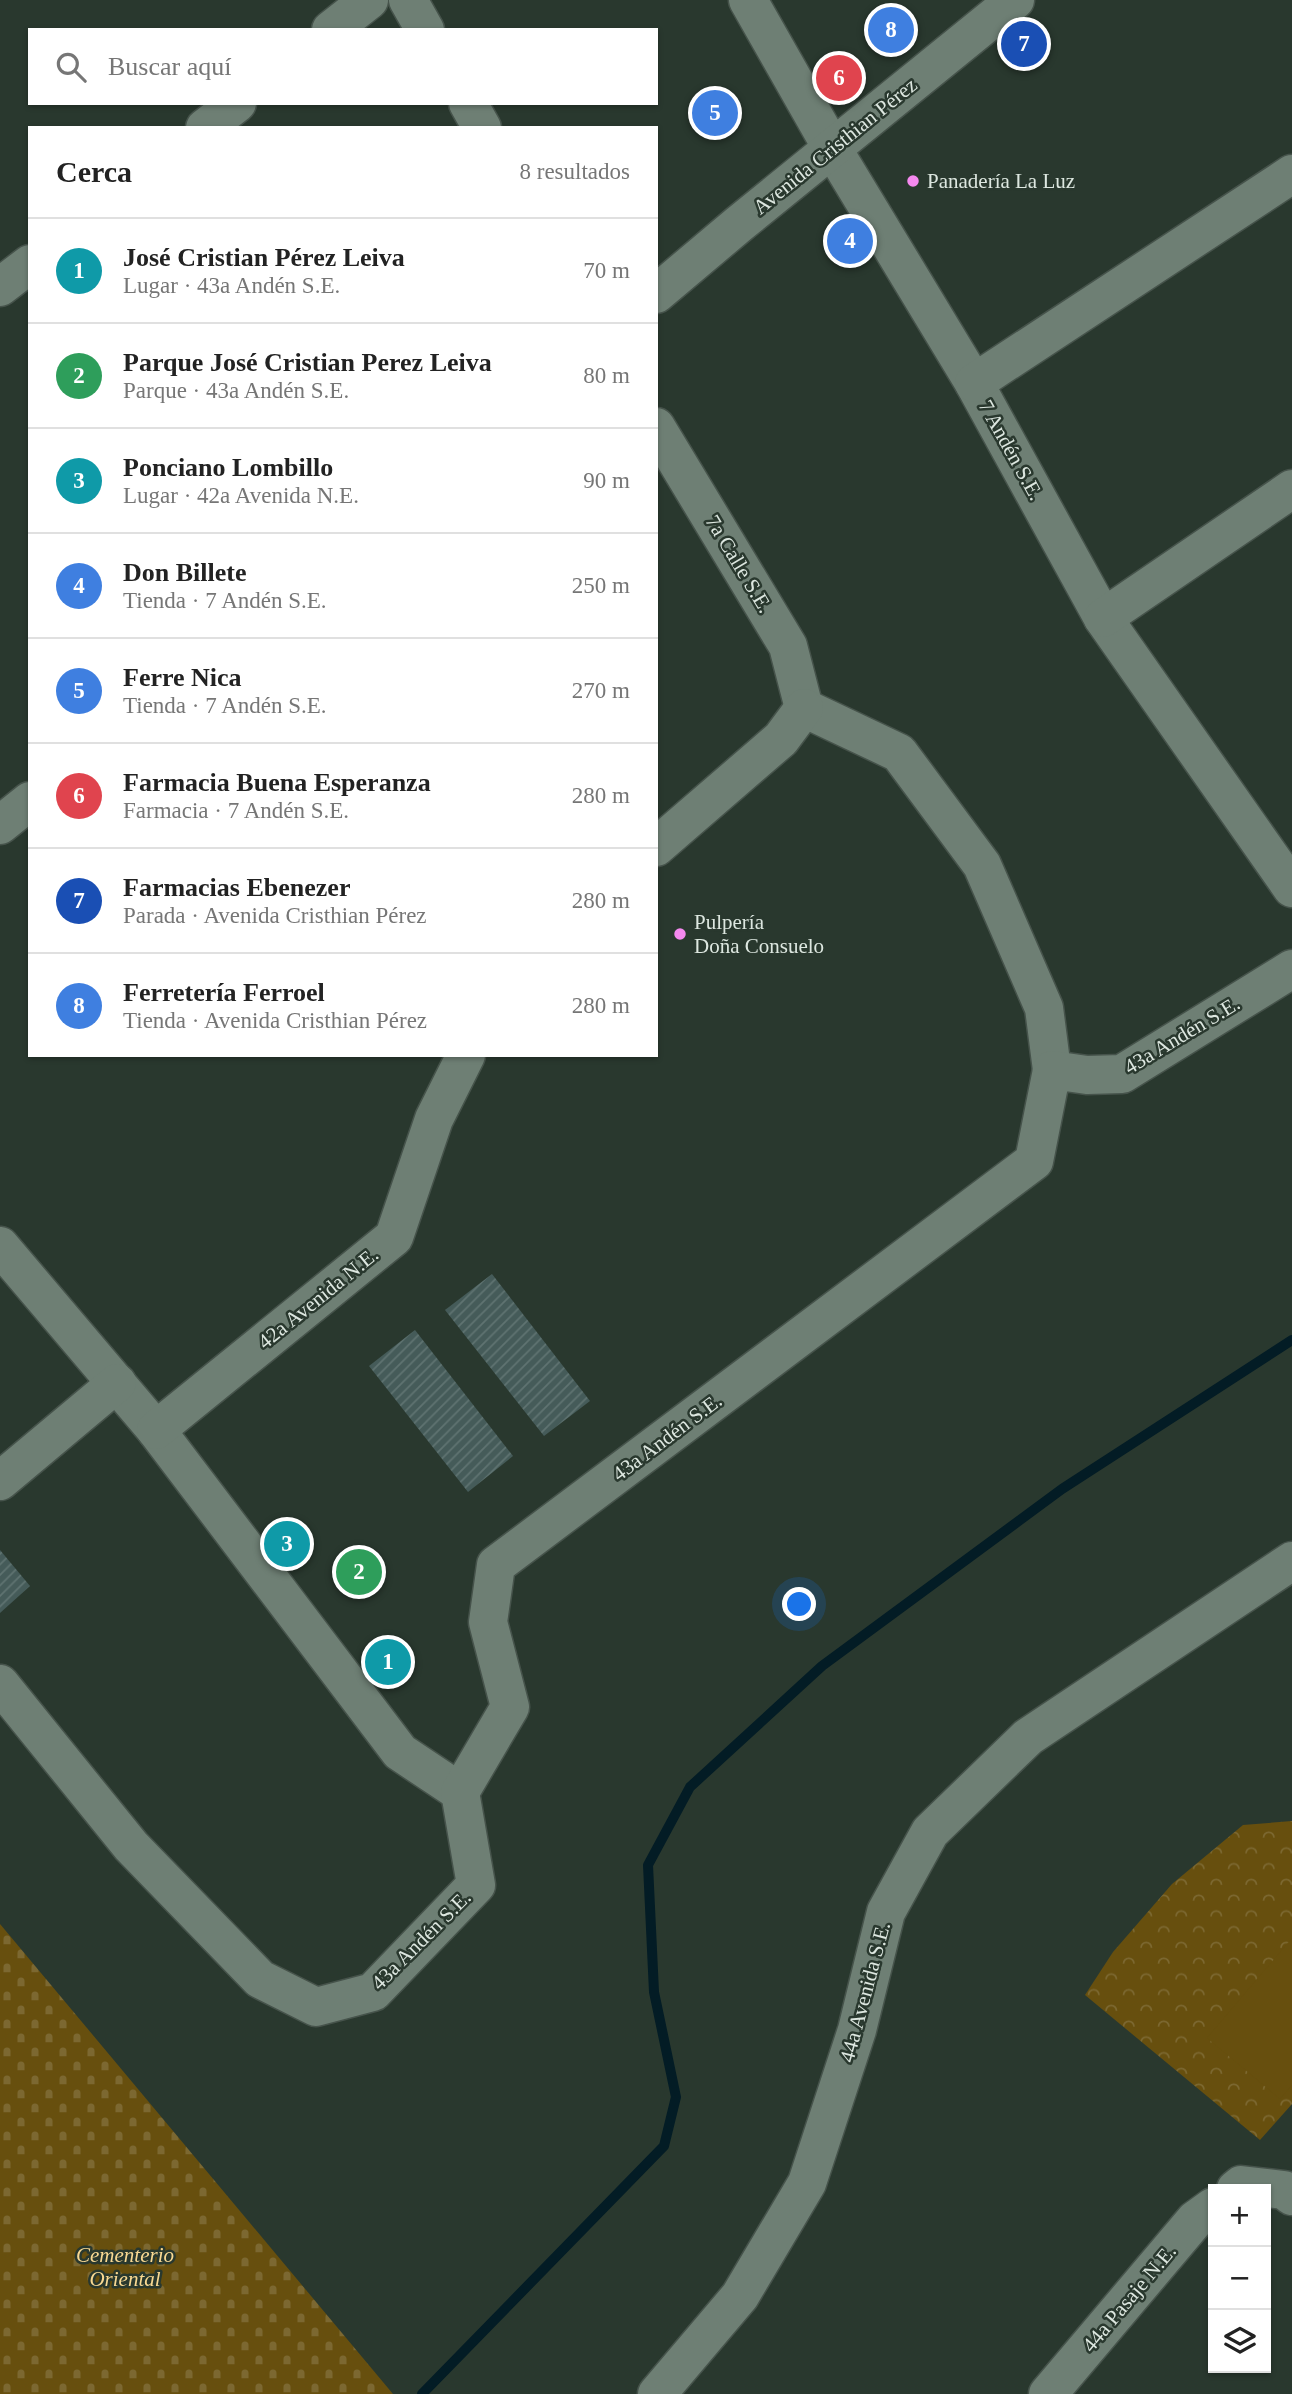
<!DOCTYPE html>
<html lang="es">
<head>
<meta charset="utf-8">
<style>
  body { margin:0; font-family:Georgia,serif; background:#f6f6f6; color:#222 }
  .controls { position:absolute; right:21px; bottom:21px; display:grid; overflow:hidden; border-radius:0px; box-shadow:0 2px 5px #0004 }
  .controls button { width:63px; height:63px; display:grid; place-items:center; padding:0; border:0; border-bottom:2px solid #e0e0e0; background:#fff; color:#222; font:35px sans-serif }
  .you { position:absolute; left:800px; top:1605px; width:24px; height:24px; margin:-18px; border:5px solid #fff; border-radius:50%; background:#1a73e8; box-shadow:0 0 0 10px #1a73e833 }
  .badge { display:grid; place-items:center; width:46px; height:46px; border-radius:50%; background:#0f766e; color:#fff; font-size:23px; font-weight:700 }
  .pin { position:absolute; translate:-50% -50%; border:4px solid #fff; box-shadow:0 2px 7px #0006 }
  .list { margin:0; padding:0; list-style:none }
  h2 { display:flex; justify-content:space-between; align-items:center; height:91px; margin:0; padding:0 28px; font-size:30px }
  h2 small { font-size:23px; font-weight:400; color:#767676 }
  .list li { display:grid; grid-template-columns:46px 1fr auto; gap:21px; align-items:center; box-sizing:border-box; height:105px; padding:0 28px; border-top:2px solid #e0e0e0 }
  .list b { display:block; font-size:26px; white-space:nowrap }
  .list p { margin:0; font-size:23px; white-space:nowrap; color:#767676 }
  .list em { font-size:23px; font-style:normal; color:#767676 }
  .icon { flex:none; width:38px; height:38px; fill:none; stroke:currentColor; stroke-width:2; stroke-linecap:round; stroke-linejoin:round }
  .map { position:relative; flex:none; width:1292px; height:2394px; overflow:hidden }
  .search { position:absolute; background:#fff; box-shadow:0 2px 5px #0004; left:28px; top:28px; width:630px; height:77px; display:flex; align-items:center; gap:18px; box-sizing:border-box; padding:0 24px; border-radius:0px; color:#767676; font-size:26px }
  .panel { position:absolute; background:#fff; box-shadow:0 2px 5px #0004; left:28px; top:126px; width:630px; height:931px; border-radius:0px }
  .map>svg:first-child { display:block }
  .cemetery { fill:url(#cemetery-stones) }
  .park { fill:url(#park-crowns) }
  .pitch { fill:#674f0e }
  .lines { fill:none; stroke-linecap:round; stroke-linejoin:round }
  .stream { stroke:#031c25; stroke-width:10 }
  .building { fill:url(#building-hatch) }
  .minor-casing { stroke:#46534b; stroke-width:41 }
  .minor { stroke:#6e7f74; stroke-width:38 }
  .poi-dot { fill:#f589ef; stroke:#29382e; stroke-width:2.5 }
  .labels { text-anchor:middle; stroke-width:5; stroke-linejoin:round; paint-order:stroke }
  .street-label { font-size:21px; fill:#dde7e0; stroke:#29382e }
  .poi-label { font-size:21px; fill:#dde7e0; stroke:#29382e; text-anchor:start }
  .park-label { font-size:21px; font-style:italic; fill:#f9d992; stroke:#29382e }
</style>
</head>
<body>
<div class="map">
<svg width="1292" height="2394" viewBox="0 0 1292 2394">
  <defs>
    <pattern id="cemetery-stones" width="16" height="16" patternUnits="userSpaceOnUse" patternTransform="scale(1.75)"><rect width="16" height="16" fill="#674f0e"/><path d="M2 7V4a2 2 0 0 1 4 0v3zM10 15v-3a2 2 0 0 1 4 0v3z" fill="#7c6831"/></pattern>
    <pattern id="park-crowns" width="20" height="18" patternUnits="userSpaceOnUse" patternTransform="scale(1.75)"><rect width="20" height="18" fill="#674f0e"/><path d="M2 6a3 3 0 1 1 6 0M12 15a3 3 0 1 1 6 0" fill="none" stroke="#7c6831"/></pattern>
    <pattern id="building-hatch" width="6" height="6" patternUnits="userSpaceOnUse" patternTransform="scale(1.75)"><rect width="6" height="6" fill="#455b59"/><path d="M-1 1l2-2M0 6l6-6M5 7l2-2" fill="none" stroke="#5f7371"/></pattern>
  </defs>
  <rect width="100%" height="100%" fill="#29382e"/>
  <polygon class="cemetery" points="0,1924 393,2394 0,2394"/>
  <polygon class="park" points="1292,1821 1292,2104 1260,2140 1085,1995 1113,1952 1172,1884 1243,1825"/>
  <polygon class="pitch" points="1292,1938 1292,2085 1280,2099 1207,2038"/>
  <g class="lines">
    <polyline class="stream" points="422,2394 664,2146 676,2097 654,1992 648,1865 690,1787 822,1666 1062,1489 1292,1340"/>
  </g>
  <g class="building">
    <polygon points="492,1274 590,1401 544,1436 445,1310"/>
    <polygon points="415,1330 513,1456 468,1492 369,1366"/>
    <polygon points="0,1550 30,1586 0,1613"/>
  </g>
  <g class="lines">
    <g class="minor-casing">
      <g id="minor">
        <polyline points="408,0 425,30"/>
        <polyline points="748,0 832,148 974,383 1103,618 1292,888"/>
        <polyline points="331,30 369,0"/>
        <polyline points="468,103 482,128"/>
        <polyline points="205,128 237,103"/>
        <polyline points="0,287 30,264"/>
        <polyline points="656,294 739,224 1015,0"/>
        <polyline points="974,383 1292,174"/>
        <polyline points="656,427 788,646 804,708"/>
        <polyline points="1103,618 1292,489"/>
        <polyline points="804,708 899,753 982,865 1044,1008 1052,1070"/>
        <polyline points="0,825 30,801"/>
        <polyline points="656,847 781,739 804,708"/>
        <polyline points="0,1246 156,1430 400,1752 460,1792"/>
        <polyline points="156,1430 394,1237 434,1119 466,1055"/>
        <polyline points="0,1481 117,1383"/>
        <polyline points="0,1684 131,1846 260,1979 316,2007 373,1992 476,1885 460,1792 510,1707 488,1622 496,1565 1034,1161 1052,1070 1087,1075 1122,1074 1292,969"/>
        <polyline points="1236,2189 1241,2185 1284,2190 1292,2196"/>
        <polyline points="657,2394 740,2296 807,2183 857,2030 886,1912 930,1832 1028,1737 1292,1561"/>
        <polyline points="1048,2394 1195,2220 1213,2207"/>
      </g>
    </g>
    <use href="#minor" class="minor"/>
  </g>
  <g class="poi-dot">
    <circle cx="913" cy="181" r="7"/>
    <circle cx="680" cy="934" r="7"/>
  </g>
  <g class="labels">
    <g class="street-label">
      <text transform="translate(835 146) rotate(-39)" y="7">Avenida Cristhian Pérez</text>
      <text transform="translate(1011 450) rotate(61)" y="7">7 Andén S.E.</text>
      <text transform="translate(739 564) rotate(59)" y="7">7a Calle S.E.</text>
      <text transform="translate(1182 1035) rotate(-31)" y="7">43a Andén S.E.</text>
      <text transform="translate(318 1298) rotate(-39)" y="7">42a Avenida N.E.</text>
      <text transform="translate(667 1437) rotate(-37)" y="7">43a Andén S.E.</text>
      <text transform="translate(421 1940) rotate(-45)" y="7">43a Andén S.E.</text>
      <text transform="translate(865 1992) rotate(-75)" y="7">44a Avenida S.E.</text>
      <text transform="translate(1129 2298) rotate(-50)" y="7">44a Pasaje N.E.</text>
    </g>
    <g class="poi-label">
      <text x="927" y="188">Panadería La Luz</text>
      <text x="694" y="929">Pulpería<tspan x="694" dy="24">Doña Consuelo</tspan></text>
    </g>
    <g class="park-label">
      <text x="125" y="2262">Cementerio<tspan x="125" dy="24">Oriental</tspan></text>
    </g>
  </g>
</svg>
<div class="controls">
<button>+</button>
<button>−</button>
<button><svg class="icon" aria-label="layers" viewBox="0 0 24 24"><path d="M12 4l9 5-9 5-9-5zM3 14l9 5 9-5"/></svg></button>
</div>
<div class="you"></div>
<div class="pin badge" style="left:388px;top:1662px;background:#0f9aa8">1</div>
<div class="pin badge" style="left:359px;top:1572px;background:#2e9e5b">2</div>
<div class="pin badge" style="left:287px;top:1544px;background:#0f9aa8">3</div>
<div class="pin badge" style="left:850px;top:241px;background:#3f7fe0">4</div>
<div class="pin badge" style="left:715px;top:113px;background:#3f7fe0">5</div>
<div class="pin badge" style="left:839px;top:78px;background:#e0444e">6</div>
<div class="pin badge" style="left:1024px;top:44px;background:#1a4fb4">7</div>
<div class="pin badge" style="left:891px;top:30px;background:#3f7fe0">8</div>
<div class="search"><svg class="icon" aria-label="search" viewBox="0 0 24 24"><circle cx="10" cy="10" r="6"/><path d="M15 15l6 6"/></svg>Buscar aquí</div>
<section class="panel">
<h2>Cerca<small>8 resultados</small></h2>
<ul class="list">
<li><span class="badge" style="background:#0f9aa8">1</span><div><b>José Cristian Pérez Leiva</b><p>Lugar · 43a Andén S.E.</p></div><em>70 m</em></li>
<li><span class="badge" style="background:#2e9e5b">2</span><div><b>Parque José Cristian Perez Leiva</b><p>Parque · 43a Andén S.E.</p></div><em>80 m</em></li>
<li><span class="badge" style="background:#0f9aa8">3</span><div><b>Ponciano Lombillo</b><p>Lugar · 42a Avenida N.E.</p></div><em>90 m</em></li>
<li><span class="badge" style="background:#3f7fe0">4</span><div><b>Don Billete</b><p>Tienda · 7 Andén S.E.</p></div><em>250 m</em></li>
<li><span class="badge" style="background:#3f7fe0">5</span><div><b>Ferre Nica</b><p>Tienda · 7 Andén S.E.</p></div><em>270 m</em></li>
<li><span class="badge" style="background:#e0444e">6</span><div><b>Farmacia Buena Esperanza</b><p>Farmacia · 7 Andén S.E.</p></div><em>280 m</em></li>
<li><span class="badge" style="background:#1a4fb4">7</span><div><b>Farmacias Ebenezer</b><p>Parada · Avenida Cristhian Pérez</p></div><em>280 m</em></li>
<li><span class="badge" style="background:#3f7fe0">8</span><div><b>Ferretería Ferroel</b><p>Tienda · Avenida Cristhian Pérez</p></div><em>280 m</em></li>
</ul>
</section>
</div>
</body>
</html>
